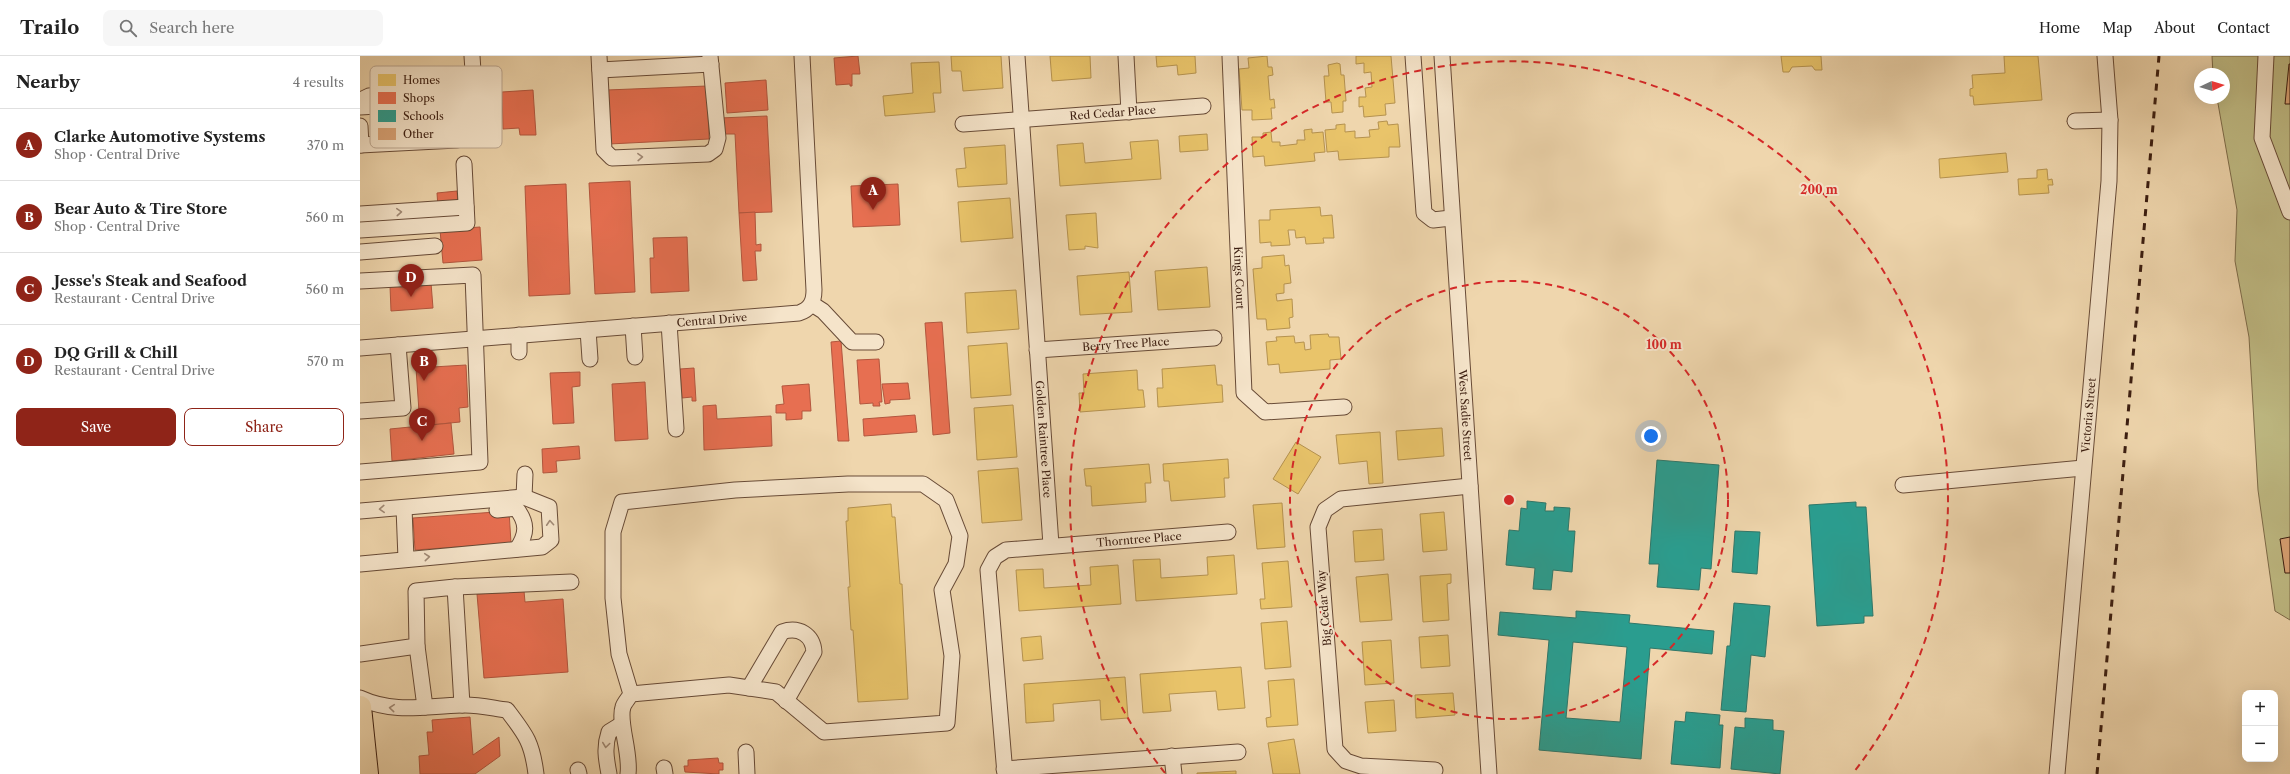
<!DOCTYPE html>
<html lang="en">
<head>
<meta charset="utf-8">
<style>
  body { margin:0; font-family:"Libre Caslon Text",serif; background:#f6f6f6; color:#222 }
  .controls { position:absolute; right:12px; bottom:12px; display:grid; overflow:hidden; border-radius:8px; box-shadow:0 4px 16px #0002 }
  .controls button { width:36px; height:36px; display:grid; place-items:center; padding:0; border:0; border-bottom:1px solid #e0e0e0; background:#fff; color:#222; font:20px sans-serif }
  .compass { position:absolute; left:1834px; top:12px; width:36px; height:36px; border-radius:50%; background:#fff; box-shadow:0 4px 16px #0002; rotate:86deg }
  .you { position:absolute; left:1291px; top:380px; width:14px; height:14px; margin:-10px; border:3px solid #fff; border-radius:50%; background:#1a73e8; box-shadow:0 0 0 6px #1a73e833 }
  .badge { display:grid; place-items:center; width:26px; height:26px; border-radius:50%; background:#8f2418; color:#fff; font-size:13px; font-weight:700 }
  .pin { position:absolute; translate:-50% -33px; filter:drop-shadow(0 1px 2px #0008) }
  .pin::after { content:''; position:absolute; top:21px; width:14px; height:12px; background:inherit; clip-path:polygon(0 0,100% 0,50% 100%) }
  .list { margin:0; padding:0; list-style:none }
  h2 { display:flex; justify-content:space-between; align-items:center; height:52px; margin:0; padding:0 16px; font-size:17px }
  h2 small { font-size:13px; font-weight:400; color:#767676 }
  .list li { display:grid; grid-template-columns:26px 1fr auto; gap:12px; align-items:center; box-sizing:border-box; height:72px; padding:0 16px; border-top:1px solid #e0e0e0 }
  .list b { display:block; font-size:15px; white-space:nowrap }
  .list p { margin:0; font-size:13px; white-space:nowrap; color:#767676 }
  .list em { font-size:13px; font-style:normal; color:#767676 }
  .actions { display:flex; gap:8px; padding:12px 16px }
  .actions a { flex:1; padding:9px 0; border:1px solid #8f2418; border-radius:8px; text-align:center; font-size:14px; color:#8f2418 }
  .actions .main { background:#8f2418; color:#fff }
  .icon { flex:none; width:22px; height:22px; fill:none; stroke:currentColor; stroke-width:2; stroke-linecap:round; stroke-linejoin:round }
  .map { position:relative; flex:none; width:1930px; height:718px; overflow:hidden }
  header { display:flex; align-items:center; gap:24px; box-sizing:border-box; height:56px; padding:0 20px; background:#fff; border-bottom:1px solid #e0e0e0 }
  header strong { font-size:19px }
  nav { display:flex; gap:22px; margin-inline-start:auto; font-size:14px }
  .search { width:280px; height:36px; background:#f6f6f6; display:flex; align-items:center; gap:10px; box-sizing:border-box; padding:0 14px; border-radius:8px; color:#767676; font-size:15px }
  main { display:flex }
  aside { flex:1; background:#fff }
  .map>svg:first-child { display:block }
  .green { fill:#c0bc85; stroke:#7e6c4a }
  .homes { fill:#e9c46a; stroke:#b5924f }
  .shops { fill:#e76f51; stroke:#b3563e }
  .schools { fill:#2a9d8f; stroke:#2f7769; fill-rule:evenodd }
  .building { fill:#dba477; stroke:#3b1d10 }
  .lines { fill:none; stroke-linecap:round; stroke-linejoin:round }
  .minor-casing { stroke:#684b37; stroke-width:17 }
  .highway-casing { stroke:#3b1d10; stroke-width:24 }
  .minor { stroke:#f5e4ca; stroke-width:15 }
  .highway { stroke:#efd6ad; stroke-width:22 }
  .rail { stroke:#3b1d10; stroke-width:3; stroke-dasharray:7 7; stroke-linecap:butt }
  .oneway { stroke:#a18a76 }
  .ring { fill:none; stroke:#d62828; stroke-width:2; stroke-dasharray:7 5 }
  .labels { text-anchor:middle; stroke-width:4; stroke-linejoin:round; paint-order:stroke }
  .street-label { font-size:11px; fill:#3b1d10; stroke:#f5e4ca }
  .key { fill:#f5e4ca; stroke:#bda892; stroke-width:1 }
  .key-label { font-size:11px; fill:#3b1d10 }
  .centre { fill:#d62828; stroke:#f5e4ca; stroke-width:2 }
  .ring-label { font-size:12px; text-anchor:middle; font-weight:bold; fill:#d62828; stroke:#f5e4ca; stroke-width:4; stroke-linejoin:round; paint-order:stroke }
</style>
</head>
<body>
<header>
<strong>Trailo</strong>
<div class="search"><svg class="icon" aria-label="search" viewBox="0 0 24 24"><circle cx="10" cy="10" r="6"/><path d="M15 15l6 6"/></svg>Search here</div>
<nav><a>Home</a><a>Map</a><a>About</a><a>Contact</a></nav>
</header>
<main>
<aside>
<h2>Nearby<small>4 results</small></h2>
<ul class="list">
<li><span class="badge">A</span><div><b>Clarke Automotive Systems</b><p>Shop · Central Drive</p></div><em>370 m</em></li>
<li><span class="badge">B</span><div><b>Bear Auto &amp; Tire Store</b><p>Shop · Central Drive</p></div><em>560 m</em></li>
<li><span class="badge">C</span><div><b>Jesse's Steak and Seafood</b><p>Restaurant · Central Drive</p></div><em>560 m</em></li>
<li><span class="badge">D</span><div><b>DQ Grill &amp; Chill</b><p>Restaurant · Central Drive</p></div><em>570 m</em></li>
</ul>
<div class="actions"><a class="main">Save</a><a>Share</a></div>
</aside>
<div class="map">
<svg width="1930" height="718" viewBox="0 0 1930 718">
  <rect width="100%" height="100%" fill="#efd6ad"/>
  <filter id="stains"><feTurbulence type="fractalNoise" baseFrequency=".005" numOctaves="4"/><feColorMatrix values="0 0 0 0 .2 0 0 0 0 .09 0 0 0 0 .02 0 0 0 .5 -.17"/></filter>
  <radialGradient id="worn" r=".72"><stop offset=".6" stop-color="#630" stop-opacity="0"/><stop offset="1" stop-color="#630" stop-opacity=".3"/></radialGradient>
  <polygon class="green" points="1852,0 1930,0 1930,564 1915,555 1898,434 1889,281 1875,205 1877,154 1857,42 1864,42 1864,18 1853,18"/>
  <g class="homes">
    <polygon points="591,0 641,0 643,32 603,35 601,15 592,15"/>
    <polygon points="690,0 730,0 731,22 692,25"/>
    <polygon points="796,0 835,0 836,17 818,19 817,9 797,11"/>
    <polygon points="907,0 908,11 912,11 913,19 908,20 910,44 914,43 915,52 911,52 912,63 892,64 892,54 882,54 879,13 889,12 888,2"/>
    <polygon points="996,0 1031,0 1035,47 1025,48 1026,59 1004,61 1003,50 999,51 999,41 1006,41 1005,32 1012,31 1011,16 1004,17 1004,7 996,8"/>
    <polygon points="1421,0 1461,0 1462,14 1455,14 1452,10 1432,11 1429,16 1423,16"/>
    <polygon points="1644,0 1678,0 1682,44 1614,49 1613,40 1610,40 1610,33 1613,32 1612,19 1645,17"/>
    <polygon points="579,6 581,37 573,37 575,56 525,60 523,40 553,37 551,7"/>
    <polygon points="977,7 980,8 981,19 984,19 986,45 983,45 983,56 972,57 971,46 966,46 964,20 969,20 968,9"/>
    <polygon points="1027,65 1028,69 1038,68 1040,91 1029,91 1029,101 979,104 978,95 967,96 965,74 976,73 976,69 985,68 985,76 995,75 995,82 1010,81 1009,74 1019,73 1018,66"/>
    <polygon points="952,73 952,77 963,76 965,96 954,97 955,105 905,110 904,100 893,101 892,81 903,81 903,77 911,76 912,86 920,86 920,90 937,88 937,84 945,84 944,74"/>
    <polygon points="847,78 848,94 820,96 819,80"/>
    <polygon points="798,84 801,123 700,130 697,89 723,87 725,107 772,103 770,86"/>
    <polygon points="645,89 647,128 598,131 596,113 606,112 604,92"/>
    <polygon points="1646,97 1648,116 1580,122 1579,103"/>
    <polygon points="1687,113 1688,124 1692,123 1693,129 1688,129 1689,137 1659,139 1658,123 1677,122 1677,114"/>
    <polygon points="650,142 653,182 601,186 598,146"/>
    <polygon points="960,151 961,160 972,159 974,182 963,182 964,187 946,188 945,181 936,182 935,174 928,174 930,189 911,190 911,186 900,187 899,164 910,164 910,154"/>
    <polygon points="736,157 738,192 725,190 725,193 709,194 706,159"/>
    <polygon points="924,199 925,210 929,209 931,227 924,228 924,237 916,238 917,245 932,243 933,261 929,262 930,272 907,274 906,263 897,263 893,213 902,212 902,201"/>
    <polygon points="847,211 850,251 798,254 795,215"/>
    <polygon points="769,216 772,256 720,259 717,220"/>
    <polygon points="656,234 659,273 607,277 605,237"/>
    <polygon points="968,278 969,281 979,281 981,303 970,304 970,313 920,317 919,308 908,309 906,286 917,285 916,281 934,280 935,287 944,286 945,294 951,293 950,279"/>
    <polygon points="647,287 651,339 611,342 608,290"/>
    <polygon points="855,309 857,329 862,329 863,346 798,351 797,332 803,332 802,313"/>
    <polygon points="777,314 778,334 783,334 785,351 720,356 719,337 724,337 723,318"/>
    <polygon points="653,349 657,401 617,404 614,352"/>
    <polygon points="1082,372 1084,400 1038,404 1036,375"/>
    <polygon points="1020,376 1023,427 1009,428 1007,405 979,408 976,379"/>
    <polygon points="936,386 961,401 938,438 913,423"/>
    <polygon points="868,403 869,422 864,422 865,441 811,445 809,425 804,425 803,408"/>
    <polygon points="789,408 791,427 785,427 786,446 732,450 731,430 726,430 724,413"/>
    <polygon points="658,412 662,464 622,467 618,415"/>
    <polygon points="922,447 925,491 897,493 893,449"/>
    <polygon points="531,448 532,461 535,461 540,528 542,528 548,643 498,646 493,574 491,574 488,531 490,531 486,465 488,465 488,452"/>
    <polygon points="1084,456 1087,494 1063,496 1060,458"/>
    <polygon points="1022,473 1024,504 995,506 993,475"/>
    <polygon points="874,499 877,538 776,545 773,504 800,503 801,522 848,519 847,501"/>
    <polygon points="928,505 932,551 901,553 900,543 905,543 902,507"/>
    <polygon points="758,509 761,548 659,555 656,514 683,513 684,532 731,529 730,511"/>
    <polygon points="1028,518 1032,564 1000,566 996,521"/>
    <polygon points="1091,518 1091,527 1087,528 1089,564 1063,566 1060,520"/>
    <polygon points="927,565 931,611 905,613 901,567"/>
    <polygon points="1088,579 1090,610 1061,612 1059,581"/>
    <polygon points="681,580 683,603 663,605 661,582"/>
    <polygon points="1031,584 1034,627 1005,629 1002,586"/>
    <polygon points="881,611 885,652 858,654 856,635 809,638 811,655 783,657 780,618"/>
    <polygon points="765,621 768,662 741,664 740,644 693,648 694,665 666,667 664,628"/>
    <polygon points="934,623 938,669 907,671 906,662 911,661 908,625"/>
    <polygon points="1093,637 1095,659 1056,662 1055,639"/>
    <polygon points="1034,644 1036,675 1008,677 1005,646"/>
    <polygon points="934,683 940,718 913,718 908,687"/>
    <polygon points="876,715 876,718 837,718 837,717"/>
  </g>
  <g class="shops">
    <polygon points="498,0 500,18 492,18 492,30 490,30 490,28 476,29 474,2"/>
    <polygon points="406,24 408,54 367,57 365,27"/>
    <polygon points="347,30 349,83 249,88 247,34"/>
    <polygon points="173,34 176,79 160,79 159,72 143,73 142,36"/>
    <polygon points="407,60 412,156 379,157 375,78 361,78 360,62"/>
    <polygon points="270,125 275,236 235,238 229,127"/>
    <polygon points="206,128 210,238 169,240 165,130"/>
    <polygon points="538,128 540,169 493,171 491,130"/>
    <polygon points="97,135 99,164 79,166 77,137"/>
    <polygon points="395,156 396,189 401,188 401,195 395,195 397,224 383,225 379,157"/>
    <polygon points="120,171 122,204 83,207 80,174"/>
    <polygon points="327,181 329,235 291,237 290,202 294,202 293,182"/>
    <polygon points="71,227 73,252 31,255 30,230"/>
    <polygon points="582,266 590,377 573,379 565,267"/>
    <polygon points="481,285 489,385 478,385 471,286"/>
    <polygon points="519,303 522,346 519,346 520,350 513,350 513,347 500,348 497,304"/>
    <polygon points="106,309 108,351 99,352 100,366 60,370 56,312"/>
    <polygon points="334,312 336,345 332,345 332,341 322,342 320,313"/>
    <polygon points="220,316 220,330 212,331 214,367 193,368 190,317"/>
    <polygon points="285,326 288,383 255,385 252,328"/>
    <polygon points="548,327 550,343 530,344 530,347 525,348 522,328"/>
    <polygon points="449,328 451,355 442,355 442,363 426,364 426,357 416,357 416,349 424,348 422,330"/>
    <polygon points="356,349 357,363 411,360 412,390 344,394 343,350"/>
    <polygon points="555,359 557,376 504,380 503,363"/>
    <polygon points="91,367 94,398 32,405 30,373"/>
    <polygon points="219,390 220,403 196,405 197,416 183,417 182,393"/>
    <polygon points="149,455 151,487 55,494 53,462"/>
    <polygon points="164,535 165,546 203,543 208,616 124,622 117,538"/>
    <polygon points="110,661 113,699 139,681 140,700 115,718 60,718 59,700 69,699 67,676 73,676 72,664"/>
    <polygon points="358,702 359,707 363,707 363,714 359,714 359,718 325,716 324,710 328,710 328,704"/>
  </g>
  <g class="schools">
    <polygon points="1297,404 1359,409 1351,513 1341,512 1339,534 1297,531 1299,508 1289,508"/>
    <polygon points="1167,445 1186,447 1185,455 1194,455 1194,451 1210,452 1208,475 1215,475 1212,516 1193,514 1191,534 1173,533 1175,512 1146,509 1149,474 1159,475 1161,452 1167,453"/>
    <polygon points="1496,446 1496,451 1506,451 1513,560 1504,560 1504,567 1457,570 1449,449"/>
    <polygon points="1375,475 1400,476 1397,518 1372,516"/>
    <polygon points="1374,547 1410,550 1405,601 1391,599 1386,656 1361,654 1367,590 1370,590"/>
    <path d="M1216,555L1270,559L1269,567L1354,575L1352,598L1290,592L1281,703L1179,694L1189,584L1138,579L1140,556L1216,562ZM1213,586L1267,591L1260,666L1206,662Z"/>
    <polygon points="1326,656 1360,659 1359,669 1363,669 1360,712 1311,708 1315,665 1325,666"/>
    <polygon points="1385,662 1413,664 1413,674 1424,675 1420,718 1371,713 1375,671 1385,672"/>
  </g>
  <g class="building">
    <polygon points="1929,8 1930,8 1930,48 1925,48"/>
    <polygon points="1930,481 1930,517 1925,517 1920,483"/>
  </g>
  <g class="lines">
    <g class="minor-casing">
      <g id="minor">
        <polyline points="239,0 244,94 252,102 348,98 355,93 358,82 350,0"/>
        <path id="s1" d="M657,0L691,489"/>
        <polyline points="766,0 769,56"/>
        <path id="s2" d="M870,0L884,337L905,356L984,351"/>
        <polyline points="1053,0 1064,157 1073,164 1091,162"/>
        <path id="s3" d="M1082,0L1129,718"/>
        <polyline points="1906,0 1902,82 1930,156"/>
        <polyline points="240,14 351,8"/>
        <polyline points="0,48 3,43 9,40 114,30"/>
        <path d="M0,51L102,45C110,49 117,57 113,66"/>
        <polyline points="1715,65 1750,64"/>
        <path id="s4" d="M603,68L843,50"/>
        <polyline points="0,70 1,89"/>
        <polyline points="0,89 97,84 111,81 119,76 120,52 114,30 112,0"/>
        <polyline points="0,158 106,151"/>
        <polyline points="0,174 107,167 104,108"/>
        <polyline points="0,196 75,190"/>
        <polyline points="0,225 113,219 120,406 0,416"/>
        <polyline points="452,248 463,255 492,286 516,286"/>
        <polyline points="309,267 316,373"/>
        <polyline points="273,270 275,301"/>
        <polyline points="228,274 230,303"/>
        <polyline points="159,279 159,296"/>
        <path id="s5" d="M0,292L439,257C451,253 454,245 454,234L442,0"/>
        <path id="s6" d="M677,294L854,282"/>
        <polyline points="0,355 43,352 38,289"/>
        <polyline points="1543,429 1723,412"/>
        <polyline points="164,441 165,418"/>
        <polyline points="44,452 46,503"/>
        <path d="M137,454L156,452C168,467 167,478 157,493"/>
        <polyline points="0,455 164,441 189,451 191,484 182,491 0,508"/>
        <polyline points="95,531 211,526"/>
        <polyline points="57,590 65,651"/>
        <polyline points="0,598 57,590 56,535 95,531 102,649"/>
        <path d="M389,632L422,576C439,570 453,579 454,596L426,645"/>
        <path d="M0,642C35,658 64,650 101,649C116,648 132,652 147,654C166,679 172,686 176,718"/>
        <polyline points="386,696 387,718"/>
        <polyline points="812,700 814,718"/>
        <polyline points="304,712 305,718"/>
        <polyline points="644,713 878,696"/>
        <polyline points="218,714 219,718"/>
        <polyline points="1075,714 1001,710 986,705 975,693 958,471 965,454 981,443 1110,430"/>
        <path d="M249,718C246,702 244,691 249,676L262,668"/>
        <path d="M268,718C271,697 258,666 263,651C264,647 269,642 271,638L369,629L416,636L464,676L587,667L592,600L582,534L596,508L600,480L586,444L563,428H488L375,434L262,446L253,476V542L259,598L271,638"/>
        <path id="s7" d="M645,718L628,514L635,501L646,494L868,476"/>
        <path id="s8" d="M1697,718L1749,125L1750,64L1745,0"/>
      </g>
    </g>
    <g class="highway-casing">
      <polyline id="highway" points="0,651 7,718"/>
    </g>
    <use href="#minor" class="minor"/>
    <use href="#highway" class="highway"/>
    <polyline class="rail" points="1737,718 1799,0"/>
  </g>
  <defs><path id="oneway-chevron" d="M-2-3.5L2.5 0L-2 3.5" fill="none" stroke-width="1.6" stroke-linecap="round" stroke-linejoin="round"/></defs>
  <g class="oneway">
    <use href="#oneway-chevron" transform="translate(280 101) rotate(-2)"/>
    <use href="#oneway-chevron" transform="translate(39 156) rotate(-4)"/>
    <use href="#oneway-chevron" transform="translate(22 453) rotate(177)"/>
    <use href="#oneway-chevron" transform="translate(190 467) rotate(-94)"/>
    <use href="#oneway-chevron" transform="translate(67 501) rotate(-5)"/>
    <use href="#oneway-chevron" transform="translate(32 652) rotate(-175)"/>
    <use href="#oneway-chevron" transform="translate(246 689) rotate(98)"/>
  </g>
  <g class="ring">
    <circle cx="1149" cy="444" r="219"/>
    <path d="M805 717A439 439 0 1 1 1493 717"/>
  </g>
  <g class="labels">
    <g class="street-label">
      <text dy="4" stroke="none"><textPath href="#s4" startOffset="150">Red Cedar Place</textPath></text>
      <text dy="4" stroke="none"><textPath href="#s2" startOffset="222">Kings Court</textPath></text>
      <text dy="4" stroke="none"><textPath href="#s5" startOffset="353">Central Drive</textPath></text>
      <text dy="4" stroke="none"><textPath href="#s6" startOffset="89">Berry Tree Place</textPath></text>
      <text dy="4" stroke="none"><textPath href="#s3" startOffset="360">West Sadie Street</textPath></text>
      <text dy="4" stroke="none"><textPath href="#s8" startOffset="360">Victoria Street</textPath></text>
      <text dy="4" stroke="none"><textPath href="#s1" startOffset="384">Golden Raintree Place</textPath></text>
      <text dy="4" stroke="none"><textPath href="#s7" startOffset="366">Thorntree Place</textPath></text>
      <text transform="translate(964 552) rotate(-95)" y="4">Big Cedar Way</text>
    </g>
  </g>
  <rect x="10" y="10" width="132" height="82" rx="6" class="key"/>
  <rect x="18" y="18" width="18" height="12" fill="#e9c46a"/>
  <rect x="18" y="36" width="18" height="12" fill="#e76f51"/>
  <rect x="18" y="54" width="18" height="12" fill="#2a9d8f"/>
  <rect x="18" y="72" width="18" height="12" fill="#dba477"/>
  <g class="key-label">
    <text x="43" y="28">Homes</text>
    <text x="43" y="46">Shops</text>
    <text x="43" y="64">Schools</text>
    <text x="43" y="82">Other</text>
  </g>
  <circle cx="1149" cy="444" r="6" class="centre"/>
  <g class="ring-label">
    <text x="1459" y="138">200 m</text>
    <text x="1304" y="293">100 m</text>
  </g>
  <rect width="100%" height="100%" filter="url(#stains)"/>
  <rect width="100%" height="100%" fill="url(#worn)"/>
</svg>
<div class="controls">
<button>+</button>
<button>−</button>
</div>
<svg class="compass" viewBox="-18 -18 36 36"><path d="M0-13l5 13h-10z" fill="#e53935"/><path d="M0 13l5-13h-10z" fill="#767676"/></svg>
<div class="you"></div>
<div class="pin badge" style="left:513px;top:154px">A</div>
<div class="pin badge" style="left:64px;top:325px">B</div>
<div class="pin badge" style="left:62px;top:385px">C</div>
<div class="pin badge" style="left:51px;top:241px">D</div>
</div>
</main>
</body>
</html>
